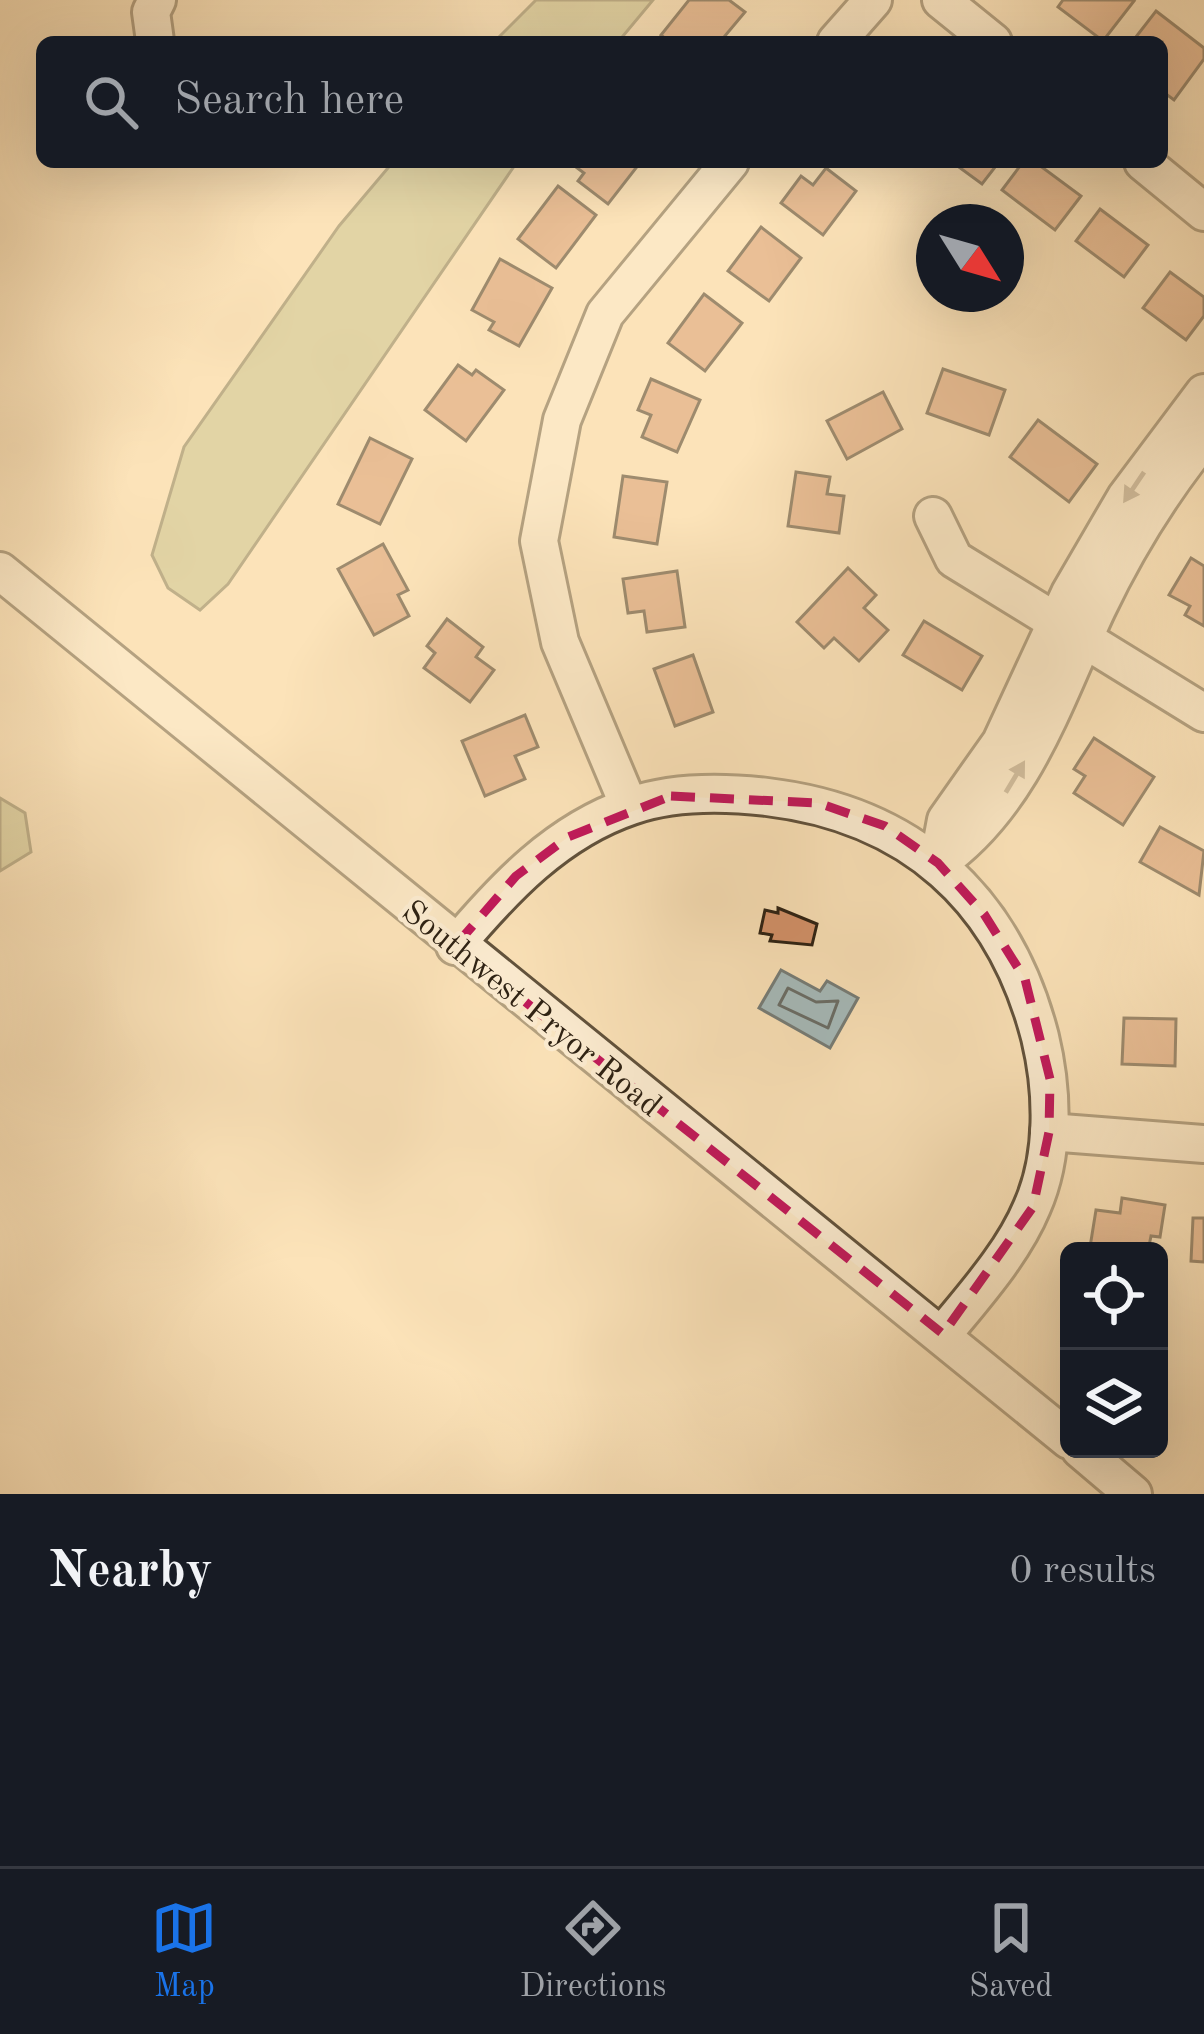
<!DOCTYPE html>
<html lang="en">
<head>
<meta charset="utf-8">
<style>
  body { margin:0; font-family:"Old Standard TT",serif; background:#242831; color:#f1f3f6 }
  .controls { position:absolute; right:36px; bottom:36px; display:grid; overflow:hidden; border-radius:18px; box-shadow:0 12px 48px #0002 }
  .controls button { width:108px; height:108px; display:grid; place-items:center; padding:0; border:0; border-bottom:3px solid #363941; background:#171b24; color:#f1f3f6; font:60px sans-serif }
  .compass { position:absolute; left:916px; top:204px; width:108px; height:108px; border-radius:50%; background:#171b24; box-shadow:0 12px 48px #0002; rotate:127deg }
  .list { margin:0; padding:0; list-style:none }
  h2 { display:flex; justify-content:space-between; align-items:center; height:156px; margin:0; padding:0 48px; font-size:51px }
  h2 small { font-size:39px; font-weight:400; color:#9ea1a6 }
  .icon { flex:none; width:66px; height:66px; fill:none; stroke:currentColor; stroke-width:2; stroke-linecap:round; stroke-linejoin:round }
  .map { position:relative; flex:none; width:1204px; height:1494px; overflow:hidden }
  .search { position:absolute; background:#171b24; box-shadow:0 12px 48px #0002; left:36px; right:36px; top:36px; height:132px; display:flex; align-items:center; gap:30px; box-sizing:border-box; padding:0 42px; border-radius:18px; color:#9ea1a6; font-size:45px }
  .sheet { height:372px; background:#171b24 }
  nav { display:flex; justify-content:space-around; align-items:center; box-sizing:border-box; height:168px; border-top:3px solid #363941; background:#171b24; font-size:33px; color:#9ea1a6 }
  nav a { display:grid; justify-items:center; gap:6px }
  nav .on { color:#1a73e8 }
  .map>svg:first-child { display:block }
  .green { fill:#c4c28c; stroke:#787250; stroke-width:3 }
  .water { fill:#a6bbbb; stroke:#767d78; stroke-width:3 }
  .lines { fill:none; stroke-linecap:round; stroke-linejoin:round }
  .shore { stroke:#6a6e67; stroke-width:3 }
  .building { fill:#d4926a; stroke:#2d2113; stroke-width:3 }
  .minor-casing { stroke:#61523c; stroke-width:42 }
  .minor { stroke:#fdedd2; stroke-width:36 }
  .oneway { fill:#9f917c }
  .marked { fill:none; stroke:#c2185b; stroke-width:9; stroke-dasharray:24 15; stroke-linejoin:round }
  .labels { text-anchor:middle; stroke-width:9; stroke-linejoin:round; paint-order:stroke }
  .street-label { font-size:33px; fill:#2d2113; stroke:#fdedd2 }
</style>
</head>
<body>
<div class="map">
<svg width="1204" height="1494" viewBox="0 0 1204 1494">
  <rect width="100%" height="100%" fill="#fce3b9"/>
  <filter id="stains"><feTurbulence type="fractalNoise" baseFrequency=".00167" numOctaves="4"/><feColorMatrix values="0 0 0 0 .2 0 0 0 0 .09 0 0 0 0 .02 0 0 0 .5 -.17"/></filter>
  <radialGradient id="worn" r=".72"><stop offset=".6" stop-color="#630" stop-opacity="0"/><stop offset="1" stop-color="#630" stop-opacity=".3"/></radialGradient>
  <g class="green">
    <polygon points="536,0 653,0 618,42 494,42"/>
    <polygon points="393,162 517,162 228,584 200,610 168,588 152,555 184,447 339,226"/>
    <polygon points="0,798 25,813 31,852 0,871"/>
  </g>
  <polygon class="water" points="781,970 820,991 827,981 858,998 830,1048 759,1008"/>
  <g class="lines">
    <polygon class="shore" points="788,988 816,1002 838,1001 828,1028 779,1005"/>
  </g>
  <g class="building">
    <polygon points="689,0 729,0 745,12 724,37 730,42 669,42 661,35"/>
    <polygon points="1063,0 1132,0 1134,1 1103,41 1058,7"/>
    <polygon points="1156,11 1204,48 1204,59 1174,100 1162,91 1162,42 1132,42"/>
    <polygon points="629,162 636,168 608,204 578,181 584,173 572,164"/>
    <polygon points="952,162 999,162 982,184"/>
    <polygon points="1023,162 1035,162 1081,196 1055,230 1002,190"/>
    <polygon points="826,168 856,191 823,235 781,203 801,176 813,185"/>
    <polygon points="558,186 596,215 556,268 518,239"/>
    <polygon points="1100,209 1148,245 1124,277 1076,241"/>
    <polygon points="761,227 801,258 769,301 728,271"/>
    <polygon points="500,259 552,288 519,346 489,330 494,322 472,310"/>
    <polygon points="1170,272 1204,297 1204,316 1186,340 1143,308"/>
    <polygon points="704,294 742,323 705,371 668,343"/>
    <polygon points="458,365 472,375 476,370 504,390 466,441 425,410"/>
    <polygon points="943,369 1005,390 989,435 927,413"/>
    <polygon points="651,379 700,400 677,452 642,437 651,415 638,410"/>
    <polygon points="883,392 902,429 847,459 827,421"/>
    <polygon points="1038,420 1097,464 1069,502 1010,457"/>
    <polygon points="370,438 412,459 380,524 338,504"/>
    <polygon points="796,472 830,477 827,494 844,496 839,533 788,526"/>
    <polygon points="623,476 667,482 657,544 614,537"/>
    <polygon points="383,544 408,590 398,595 409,616 374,635 338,569"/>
    <polygon points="1191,558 1204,566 1204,626 1185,615 1190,606 1169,595"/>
    <polygon points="848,568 876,595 864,608 888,630 859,661 834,638 824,648 797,622"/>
    <polygon points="677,571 685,627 647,632 644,611 628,613 623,579"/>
    <polygon points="447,619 483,647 476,657 494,670 470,702 424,668 435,653 427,646"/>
    <polygon points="924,621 982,656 962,690 903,655"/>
    <polygon points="693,655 713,712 675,726 654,669"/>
    <polygon points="525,715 538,747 515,756 525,779 485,796 462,741"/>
    <polygon points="1094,738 1154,777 1123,825 1074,793 1085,776 1074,769"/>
    <polygon points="1160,827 1204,851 1199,895 1140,862"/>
    <polygon points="778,908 817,924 812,945 770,941 772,935 760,933 765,910 778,913"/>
    <polygon points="1124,1018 1176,1019 1175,1066 1122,1064"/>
    <polygon points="1122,1198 1165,1205 1160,1237 1151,1236 1148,1251 1090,1247 1096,1210 1120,1213"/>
    <polygon points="1193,1218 1204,1218 1204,1262 1191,1261"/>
  </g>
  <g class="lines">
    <g class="minor-casing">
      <g id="minor">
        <polyline points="941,0 993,42"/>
        <polyline points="155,41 151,12 157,0"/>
        <polyline points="836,42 873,0"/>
        <polyline points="1143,162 1204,212"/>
        <polyline points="933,516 954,559 1204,713"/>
        <polyline points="0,571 1069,1440"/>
        <polyline points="629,806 560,642 539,541 562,420 605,314 730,162"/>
        <polyline points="938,863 946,820 1001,742 1070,593 1126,497 1204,393"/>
        <path d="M938,863C1023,804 1055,699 1097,609C1126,548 1162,490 1204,438"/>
        <path d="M455,946C504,888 557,831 631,806C674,791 723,792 767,797C910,814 1004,897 1040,1037C1053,1091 1055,1155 1032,1207C1013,1253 974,1296 943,1334"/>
        <polyline points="1049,1132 1204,1144"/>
        <polyline points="1080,1449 1133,1494"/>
      </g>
    </g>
    <use href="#minor" class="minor"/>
  </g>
  <defs><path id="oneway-solid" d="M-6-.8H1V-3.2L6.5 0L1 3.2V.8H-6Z" transform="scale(3)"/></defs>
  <g class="oneway">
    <use href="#oneway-solid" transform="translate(1134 487) rotate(124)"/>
    <use href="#oneway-solid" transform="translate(1015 777) rotate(-59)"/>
  </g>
  <path d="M0 0H1204V1494H0ZM671,796L818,803L885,826L938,863L984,914L1025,979L1050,1079L1049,1132L1033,1207L943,1334L455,946L516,876L568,837Z" fill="#fce3b9" fill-opacity=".55" fill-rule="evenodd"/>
  <path class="marked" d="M671,796L818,803L885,826L938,863L984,914L1025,979L1050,1079L1049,1132L1033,1207L943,1334L455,946L516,876L568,837Z"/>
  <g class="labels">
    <g class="street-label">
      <text transform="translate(533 1007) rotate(39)" y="12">Southwest Pryor Road</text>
    </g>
  </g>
  <rect width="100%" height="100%" filter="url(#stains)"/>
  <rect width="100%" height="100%" fill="url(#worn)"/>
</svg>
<div class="controls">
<button><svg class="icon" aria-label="locate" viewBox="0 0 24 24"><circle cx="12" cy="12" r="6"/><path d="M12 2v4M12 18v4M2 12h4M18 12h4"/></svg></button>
<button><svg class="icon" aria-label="layers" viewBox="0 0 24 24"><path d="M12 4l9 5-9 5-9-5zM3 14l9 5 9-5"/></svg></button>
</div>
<svg class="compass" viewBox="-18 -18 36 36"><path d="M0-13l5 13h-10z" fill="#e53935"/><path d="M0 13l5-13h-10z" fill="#9ea1a6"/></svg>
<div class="search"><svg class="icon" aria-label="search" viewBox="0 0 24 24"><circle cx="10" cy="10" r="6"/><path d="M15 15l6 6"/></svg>Search here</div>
</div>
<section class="sheet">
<h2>Nearby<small>0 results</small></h2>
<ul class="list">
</ul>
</section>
<nav>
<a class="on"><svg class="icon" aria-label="map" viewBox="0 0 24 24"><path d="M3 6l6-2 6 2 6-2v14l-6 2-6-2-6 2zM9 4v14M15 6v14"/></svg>Map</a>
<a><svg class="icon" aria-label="directions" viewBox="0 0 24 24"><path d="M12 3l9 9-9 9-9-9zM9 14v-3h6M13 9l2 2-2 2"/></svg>Directions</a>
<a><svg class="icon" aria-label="saved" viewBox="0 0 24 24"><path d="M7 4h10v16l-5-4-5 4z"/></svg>Saved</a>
</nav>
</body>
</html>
